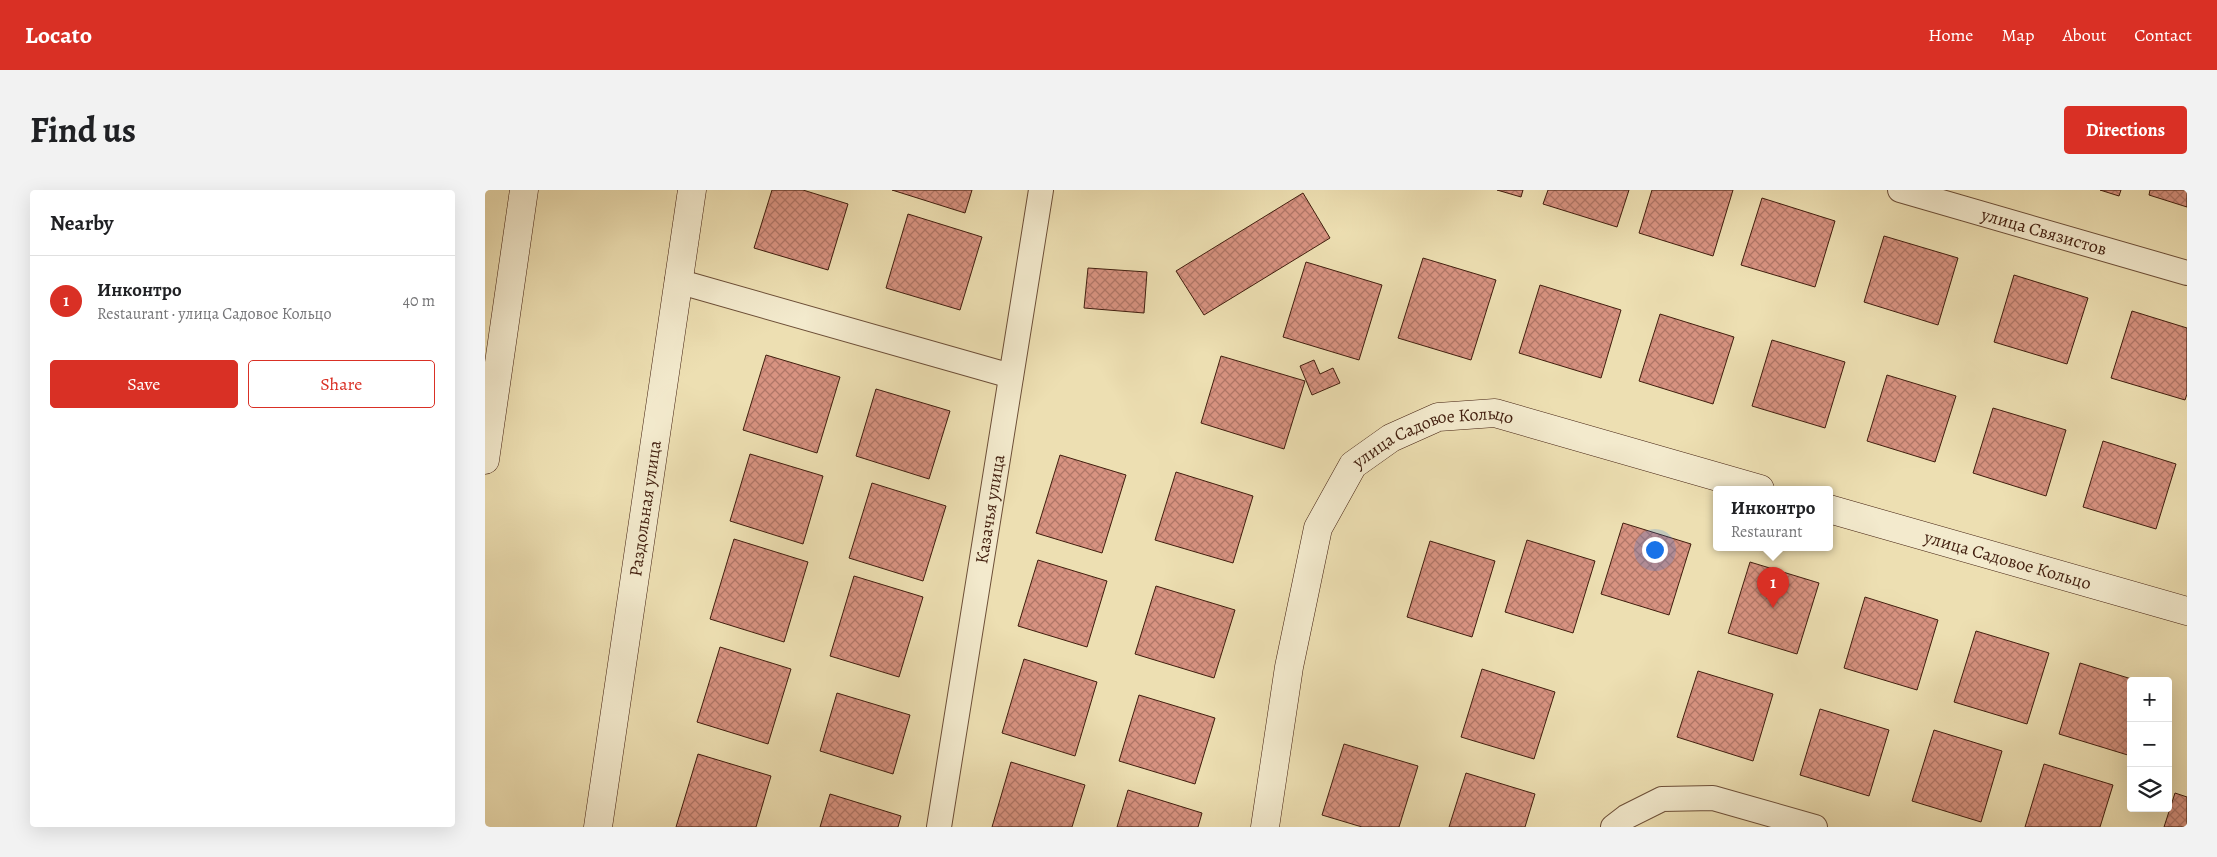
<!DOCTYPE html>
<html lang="en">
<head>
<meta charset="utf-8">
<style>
  body { margin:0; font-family:Alegreya,serif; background:#f2f2f2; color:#202124 }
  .controls { position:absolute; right:15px; bottom:15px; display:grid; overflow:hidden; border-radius:5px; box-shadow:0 5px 20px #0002 }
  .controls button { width:45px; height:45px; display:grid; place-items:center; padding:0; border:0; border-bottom:1px solid #e0e0e0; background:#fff; color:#202124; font:25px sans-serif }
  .you { position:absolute; left:1169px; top:359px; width:18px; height:18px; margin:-12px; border:4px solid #fff; border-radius:50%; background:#1a73e8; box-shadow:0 0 0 8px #1a73e833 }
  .badge { display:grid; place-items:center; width:32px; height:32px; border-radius:50%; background:#d93025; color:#fff; font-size:16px; font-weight:700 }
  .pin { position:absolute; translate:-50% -41px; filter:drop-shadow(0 1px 2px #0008) }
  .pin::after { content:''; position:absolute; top:26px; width:18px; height:15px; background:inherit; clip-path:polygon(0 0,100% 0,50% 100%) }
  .popup { position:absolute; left:1228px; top:296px; width:120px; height:65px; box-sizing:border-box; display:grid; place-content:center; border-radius:5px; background:#fff; filter:drop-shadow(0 1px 4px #0005); font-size:16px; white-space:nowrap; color:#757577 }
  .popup b { font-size:19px; color:#202124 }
  .popup::after { content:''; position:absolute; left:50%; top:100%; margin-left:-10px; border:10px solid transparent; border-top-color:#fff }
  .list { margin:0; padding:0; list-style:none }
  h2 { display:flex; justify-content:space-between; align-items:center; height:65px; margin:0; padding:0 20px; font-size:21px }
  h2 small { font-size:16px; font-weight:400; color:#757577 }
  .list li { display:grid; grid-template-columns:32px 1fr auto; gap:15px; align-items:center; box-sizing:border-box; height:90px; padding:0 20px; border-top:1px solid #e0e0e0 }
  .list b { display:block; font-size:19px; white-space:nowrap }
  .list p { margin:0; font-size:16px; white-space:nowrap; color:#757577 }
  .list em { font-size:16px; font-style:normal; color:#757577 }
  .actions { display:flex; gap:10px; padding:15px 20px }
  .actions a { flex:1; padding:11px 0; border:1px solid #d93025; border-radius:5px; text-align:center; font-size:18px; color:#d93025 }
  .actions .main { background:#d93025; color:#fff }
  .icon { flex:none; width:28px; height:28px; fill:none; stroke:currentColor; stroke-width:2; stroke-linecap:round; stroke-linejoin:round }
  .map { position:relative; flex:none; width:1702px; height:637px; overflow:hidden; border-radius:5px }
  header { display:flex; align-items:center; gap:30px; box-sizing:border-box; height:70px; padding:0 25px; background:#d93025; color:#fff }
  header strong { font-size:24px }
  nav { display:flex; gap:28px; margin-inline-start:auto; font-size:18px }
  .intro { display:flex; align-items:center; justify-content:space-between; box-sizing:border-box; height:120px; padding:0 30px }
  h1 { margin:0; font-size:35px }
  .button { padding:12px 22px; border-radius:5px; background:#d93025; color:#fff; font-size:18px; font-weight:700 }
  main { display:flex; gap:30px; padding:0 30px }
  aside { flex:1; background:#fff; border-radius:5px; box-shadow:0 5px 20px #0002 }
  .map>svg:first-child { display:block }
  .building { fill:url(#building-cross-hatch); stroke:#411e0e }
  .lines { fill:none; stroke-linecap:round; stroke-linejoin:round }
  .street-casing { stroke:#6c4e37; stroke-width:26 }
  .secondary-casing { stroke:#411e0e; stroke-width:29 }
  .street { stroke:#f3eacd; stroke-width:24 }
  .secondary { stroke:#f3eacd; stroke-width:28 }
  .labels { text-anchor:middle; stroke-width:5; stroke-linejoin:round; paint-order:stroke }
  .street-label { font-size:18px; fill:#411e0e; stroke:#f3eacd }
</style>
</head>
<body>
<header>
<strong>Locato</strong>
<nav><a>Home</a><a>Map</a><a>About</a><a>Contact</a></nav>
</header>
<div class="intro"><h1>Find us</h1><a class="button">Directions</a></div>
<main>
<aside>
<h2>Nearby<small></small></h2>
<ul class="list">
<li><span class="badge">1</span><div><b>Инконтро</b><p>Restaurant · улица Садовое Кольцо</p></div><em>40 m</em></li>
</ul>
<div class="actions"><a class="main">Save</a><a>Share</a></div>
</aside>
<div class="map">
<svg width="1702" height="637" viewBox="0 0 1702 637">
  <defs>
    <pattern id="building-cross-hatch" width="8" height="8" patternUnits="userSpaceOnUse" patternTransform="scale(1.25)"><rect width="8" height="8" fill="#d89381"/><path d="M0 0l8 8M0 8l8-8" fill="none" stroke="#b17768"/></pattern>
  </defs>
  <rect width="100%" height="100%" fill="#eddfb2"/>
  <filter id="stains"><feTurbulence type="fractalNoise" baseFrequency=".004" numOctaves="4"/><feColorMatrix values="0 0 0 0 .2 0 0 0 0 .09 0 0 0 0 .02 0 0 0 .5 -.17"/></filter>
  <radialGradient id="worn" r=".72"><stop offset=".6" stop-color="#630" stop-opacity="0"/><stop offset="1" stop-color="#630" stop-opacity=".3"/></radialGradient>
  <g class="building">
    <polygon points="287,0 318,0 363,14 343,80 269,58"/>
    <polygon points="407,0 487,0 480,23"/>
    <polygon points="1012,0 1038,0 1036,7"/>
    <polygon points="1063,0 1144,0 1132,37 1058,14"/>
    <polygon points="1167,0 1248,0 1228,66 1154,43"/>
    <polygon points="1615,0 1636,0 1634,6"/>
    <polygon points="1665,0 1702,0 1702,17 1664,5"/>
    <polygon points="818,3 845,48 719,125 691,81"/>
    <polygon points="1277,8 1350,31 1330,97 1256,75"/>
    <polygon points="423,24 497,47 475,120 401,98"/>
    <polygon points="1399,46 1473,68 1453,135 1379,112"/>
    <polygon points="938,68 1011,90 986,170 913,148"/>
    <polygon points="821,72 897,95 874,170 798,147"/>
    <polygon points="603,78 662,82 659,123 599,118"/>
    <polygon points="1529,85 1603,108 1582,174 1509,152"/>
    <polygon points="1055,95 1136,120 1116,188 1034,163"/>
    <polygon points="1647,121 1702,138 1702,204 1700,210 1626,188"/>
    <polygon points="1175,124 1249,147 1228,214 1154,191"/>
    <polygon points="1287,150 1360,172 1340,238 1267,216"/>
    <polygon points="281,165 355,187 332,263 258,240"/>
    <polygon points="736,166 820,191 799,259 716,233"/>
    <polygon points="829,170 835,184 848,178 855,193 827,205 815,176"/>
    <polygon points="1402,185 1471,206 1450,272 1382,251"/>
    <polygon points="391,199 465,221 444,289 371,266"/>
    <polygon points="1508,218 1581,240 1561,306 1488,283"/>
    <polygon points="1618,251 1691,274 1671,339 1598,317"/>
    <polygon points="265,264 338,286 318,354 245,331"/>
    <polygon points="575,265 641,285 617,363 551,343"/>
    <polygon points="691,282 768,306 748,373 670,350"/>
    <polygon points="387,293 461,316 438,391 364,368"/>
    <polygon points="1138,333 1206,354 1184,425 1116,404"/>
    <polygon points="249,349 323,372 299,452 225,429"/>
    <polygon points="1042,350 1110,371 1088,443 1020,422"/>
    <polygon points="945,351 1010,371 987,447 922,427"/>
    <polygon points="553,370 622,391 602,457 533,436"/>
    <polygon points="1265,372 1334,393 1312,464 1243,443"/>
    <polygon points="369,386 438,407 414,487 345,466"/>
    <polygon points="671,396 750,420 729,488 650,464"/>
    <polygon points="1380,407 1453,430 1432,500 1359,478"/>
    <polygon points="1491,441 1564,463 1542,534 1469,512"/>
    <polygon points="235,457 306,479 283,554 212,532"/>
    <polygon points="539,469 612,492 590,566 517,543"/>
    <polygon points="1595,473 1653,491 1646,491 1646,566 1574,544"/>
    <polygon points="997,479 1070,502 1049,569 976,547"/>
    <polygon points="1213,481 1288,504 1268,571 1192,547"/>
    <polygon points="352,503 425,525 408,584 335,561"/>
    <polygon points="654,505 730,528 710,594 634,571"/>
    <polygon points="1335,519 1404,540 1384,606 1315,585"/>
    <polygon points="1449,540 1517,561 1496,632 1427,611"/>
    <polygon points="859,554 933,576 914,637 877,637 837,625"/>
    <polygon points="213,564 286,586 271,637 191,637"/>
    <polygon points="526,572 600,595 587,637 507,637"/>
    <polygon points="1559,574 1628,595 1615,637 1540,637"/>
    <polygon points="981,583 1050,604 1040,637 964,637"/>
    <polygon points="643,600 717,623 713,637 632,637"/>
    <polygon points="1690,603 1702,607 1702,637 1679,637"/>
    <polygon points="345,604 416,626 413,637 335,637"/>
  </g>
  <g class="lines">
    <g class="street-casing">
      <g id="street">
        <path id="s1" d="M1415,0L1702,83"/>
        <polyline points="192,91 526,186"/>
        <path id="s2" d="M454,637L556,0"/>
        <polyline points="1128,637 1141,627 1177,609 1228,608 1330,637"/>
      </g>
    </g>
    <g class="secondary-casing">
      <g id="secondary">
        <polyline points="0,270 39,0"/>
        <path id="s3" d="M1344,319L1702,421"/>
        <path id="s4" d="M113,637L207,0"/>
        <path id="s5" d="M780,637L804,477L833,338L868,275L906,248L953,227L1010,223L1275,299"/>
      </g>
    </g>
    <use href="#street" class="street"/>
    <use href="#secondary" class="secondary"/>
  </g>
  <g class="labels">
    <g class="street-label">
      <text dy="6" stroke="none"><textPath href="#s1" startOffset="150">улица Связистов</textPath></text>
      <text dy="6" stroke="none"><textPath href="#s5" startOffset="464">улица Садовое Кольцо</textPath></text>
      <text dy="6" stroke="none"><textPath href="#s4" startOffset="322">Раздольная улица</textPath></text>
      <text dy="6" stroke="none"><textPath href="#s2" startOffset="322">Казачья улица</textPath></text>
      <text dy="6" stroke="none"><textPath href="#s3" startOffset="186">улица Садовое Кольцо</textPath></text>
    </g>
  </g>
  <rect width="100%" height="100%" filter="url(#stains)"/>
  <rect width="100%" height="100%" fill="url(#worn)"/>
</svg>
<div class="controls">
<button>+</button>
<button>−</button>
<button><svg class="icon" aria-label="layers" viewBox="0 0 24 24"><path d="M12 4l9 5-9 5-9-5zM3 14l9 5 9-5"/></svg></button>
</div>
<div class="you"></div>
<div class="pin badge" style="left:1288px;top:418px">1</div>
<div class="popup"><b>Инконтро</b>Restaurant</div>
</div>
</main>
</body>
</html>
